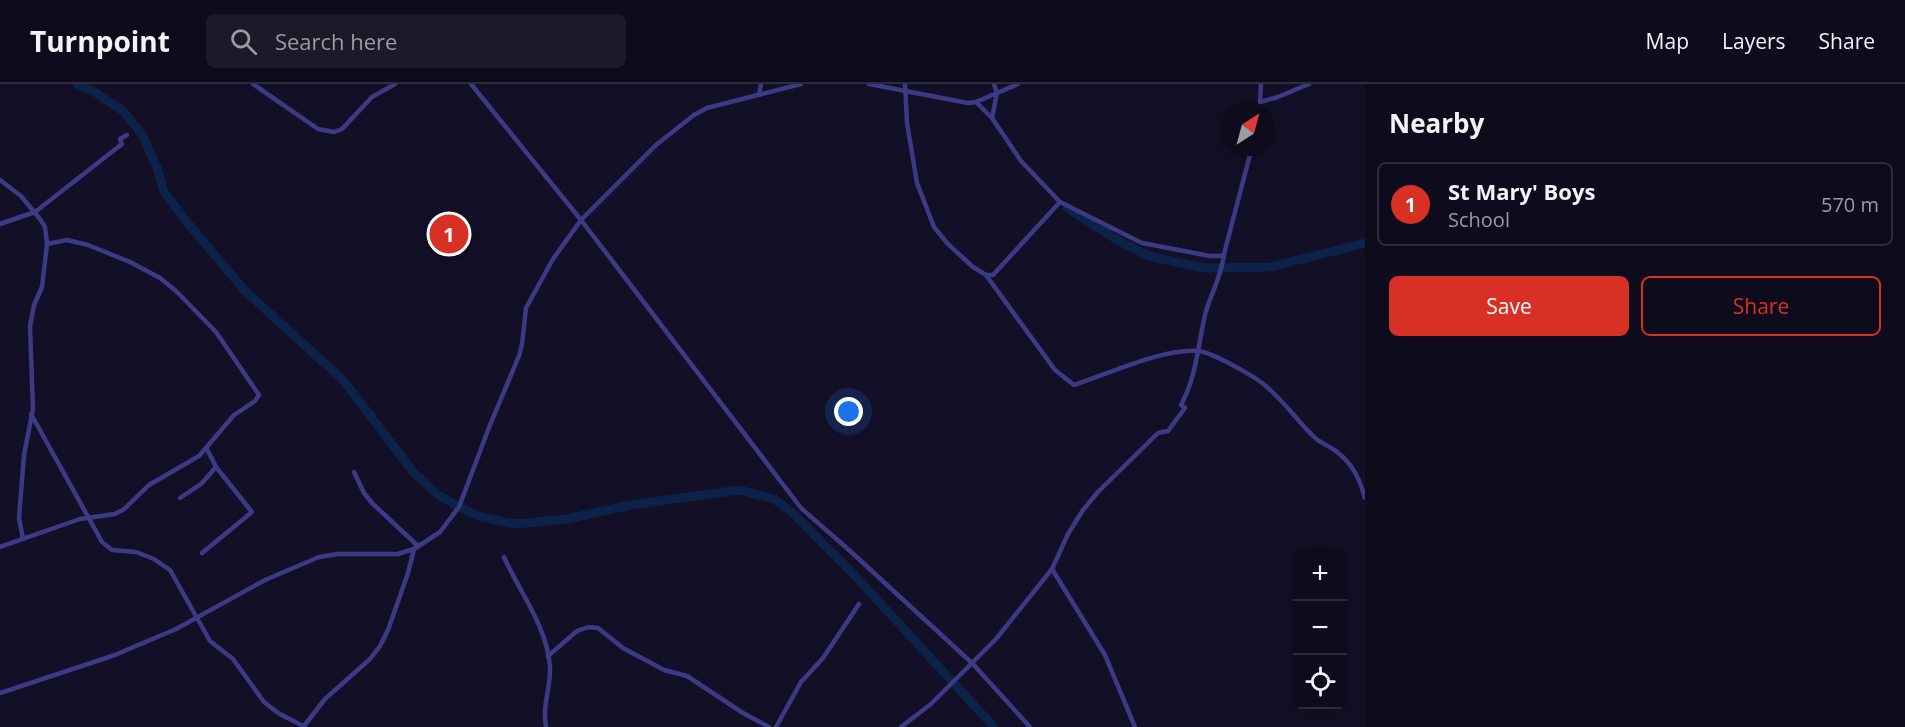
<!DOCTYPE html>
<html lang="en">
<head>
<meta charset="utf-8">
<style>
  body { margin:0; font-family:"Open Sans",sans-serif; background:#1c1929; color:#f1f3f6 }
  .controls { position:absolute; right:18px; bottom:18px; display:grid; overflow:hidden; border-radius:9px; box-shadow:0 3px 15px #0003 }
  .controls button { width:54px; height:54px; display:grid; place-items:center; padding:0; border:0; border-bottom:2px solid #2e2b3b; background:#0e0b1c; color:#f1f3f6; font:30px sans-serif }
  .compass { position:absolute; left:1221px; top:18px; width:54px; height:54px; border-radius:50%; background:#0e0b1c; box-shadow:0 3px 15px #0003; rotate:36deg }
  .you { position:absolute; left:849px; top:328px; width:21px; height:21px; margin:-15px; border:4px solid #fff; border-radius:50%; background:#1a73e8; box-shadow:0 0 0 9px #1a73e833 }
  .badge { display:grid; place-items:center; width:39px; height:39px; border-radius:50%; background:#d93025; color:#fff; font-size:20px; font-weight:700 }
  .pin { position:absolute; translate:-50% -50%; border:3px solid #fff; box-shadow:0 2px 6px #0006 }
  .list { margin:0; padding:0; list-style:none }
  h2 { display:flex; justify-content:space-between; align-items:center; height:78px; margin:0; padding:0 24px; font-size:26px }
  h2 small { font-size:20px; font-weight:400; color:#9b9ba3 }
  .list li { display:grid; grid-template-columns:39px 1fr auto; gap:18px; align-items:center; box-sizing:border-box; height:84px; margin:0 12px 12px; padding:0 12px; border:2px solid #2e2b3b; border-radius:9px }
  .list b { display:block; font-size:22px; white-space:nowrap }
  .list p { margin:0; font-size:20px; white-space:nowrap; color:#9b9ba3 }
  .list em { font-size:20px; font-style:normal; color:#9b9ba3 }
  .actions { display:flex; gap:12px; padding:18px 24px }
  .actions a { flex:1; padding:14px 0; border:2px solid #d93025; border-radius:9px; text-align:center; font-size:21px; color:#d93025 }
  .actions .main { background:#d93025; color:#fff }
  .icon { flex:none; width:33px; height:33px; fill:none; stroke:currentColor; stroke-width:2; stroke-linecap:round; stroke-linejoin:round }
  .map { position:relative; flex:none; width:1365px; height:643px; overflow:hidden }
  header { display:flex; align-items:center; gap:36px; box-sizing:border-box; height:84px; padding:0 30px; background:#0e0b1c; border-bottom:2px solid #2e2b3b }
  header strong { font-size:28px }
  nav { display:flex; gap:33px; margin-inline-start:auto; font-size:21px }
  .search { width:420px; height:54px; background:#1c1929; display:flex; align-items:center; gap:15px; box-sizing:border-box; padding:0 21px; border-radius:9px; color:#9b9ba3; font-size:22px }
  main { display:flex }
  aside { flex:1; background:#0e0b1c }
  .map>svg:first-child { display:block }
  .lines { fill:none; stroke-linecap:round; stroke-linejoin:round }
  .river { stroke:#0c2248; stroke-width:9 }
  .minor { stroke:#3d3a85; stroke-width:4.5 }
</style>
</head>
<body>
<header>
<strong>Turnpoint</strong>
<div class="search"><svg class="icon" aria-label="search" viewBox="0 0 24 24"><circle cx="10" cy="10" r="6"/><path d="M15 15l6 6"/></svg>Search here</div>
<nav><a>Map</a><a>Layers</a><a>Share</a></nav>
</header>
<main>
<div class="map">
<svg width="1365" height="643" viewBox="0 0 1365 643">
  <rect width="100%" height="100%" fill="#130f26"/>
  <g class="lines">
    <g class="river">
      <polyline points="77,0 96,9 123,27 142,50 157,84 164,108 186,137 245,207 343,296 414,389 437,410 459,423 481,433 516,440 567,435 630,421 739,406 774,415 791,427 858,495 994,643"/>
      <polyline points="1067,124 1119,157 1149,172 1204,184 1271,183 1365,159"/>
    </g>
    <g class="minor">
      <polyline points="253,0 318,45 334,48 342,45 372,13 395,0"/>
      <polyline points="471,0 581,136 801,424 849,466 973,580 1030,643"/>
      <polyline points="869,0 968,19 976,18 1018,0"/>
      <polyline points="905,0 907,39 917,99 934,143 948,160 973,183 986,191 993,191 1060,118"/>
      <polyline points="1261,0 1260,18 1278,13 1309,0"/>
      <polyline points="759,11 761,0"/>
      <polyline points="976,18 992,34 1021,77 1060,118 1142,159 1210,172 1222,172 1224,170 1252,63"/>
      <polyline points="992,34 997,9 994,0"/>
      <polyline points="0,96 21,112 40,135 45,143 47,160 42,203 34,221 30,242 33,325 24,371 19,434 23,455"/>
      <polyline points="0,140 35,128 122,60 120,55 127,51"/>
      <path d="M986,191L1055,286L1074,301C1108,290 1163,264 1198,267C1212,268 1256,293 1267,303C1284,318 1298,337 1314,353C1320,359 1330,362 1337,368C1353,380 1360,396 1365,414"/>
      <polyline points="31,330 102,458 112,466 136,468 154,475 170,486 210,557 233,575 264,618 278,629 305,643"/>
      <polyline points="354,388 364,409 372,419 418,462"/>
      <polyline points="180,414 201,400 216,383"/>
      <polyline points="0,463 80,435 115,430 123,426 149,401 199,372 234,331 255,317 259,311 216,248 176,207 160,194 130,178 88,161 67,156 47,160"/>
      <polyline points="202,469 252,428 216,383 207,365"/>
      <path d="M504,473C520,509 547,542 550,583C551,604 542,620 546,643"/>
      <polyline points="1052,485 1105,571 1135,643"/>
      <polyline points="548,572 577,547 588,543 598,544 623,564 664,586 687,592 743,629 769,643"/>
      <polyline points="0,609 115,571 176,545 265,496 319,473 338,470 398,470 414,465 440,448 459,423 490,341 519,272 522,260 526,224 553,175 581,136 656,61 694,31 707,24 801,0"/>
      <polyline points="304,642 325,615 370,575 380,562 388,546 408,489 414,465"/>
      <polyline points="776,643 801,598 823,574 859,520"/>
      <path d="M901,643L931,620L996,555L1052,485L1068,450L1083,426L1098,408L1158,349L1168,347L1185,324L1181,321C1197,292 1198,259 1206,227C1212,208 1222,190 1224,170"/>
    </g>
  </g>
</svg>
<div class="controls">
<button>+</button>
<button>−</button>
<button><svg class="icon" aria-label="locate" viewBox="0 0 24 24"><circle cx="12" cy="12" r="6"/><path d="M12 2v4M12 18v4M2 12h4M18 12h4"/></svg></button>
</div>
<svg class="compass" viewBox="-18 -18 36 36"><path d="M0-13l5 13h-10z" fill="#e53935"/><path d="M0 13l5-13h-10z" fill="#9b9ba3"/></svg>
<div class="you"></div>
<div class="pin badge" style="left:449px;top:150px">1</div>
</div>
<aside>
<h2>Nearby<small></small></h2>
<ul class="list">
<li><span class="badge">1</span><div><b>St Mary' Boys</b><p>School</p></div><em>570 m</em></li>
</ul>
<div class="actions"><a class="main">Save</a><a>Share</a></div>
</aside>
</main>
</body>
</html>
